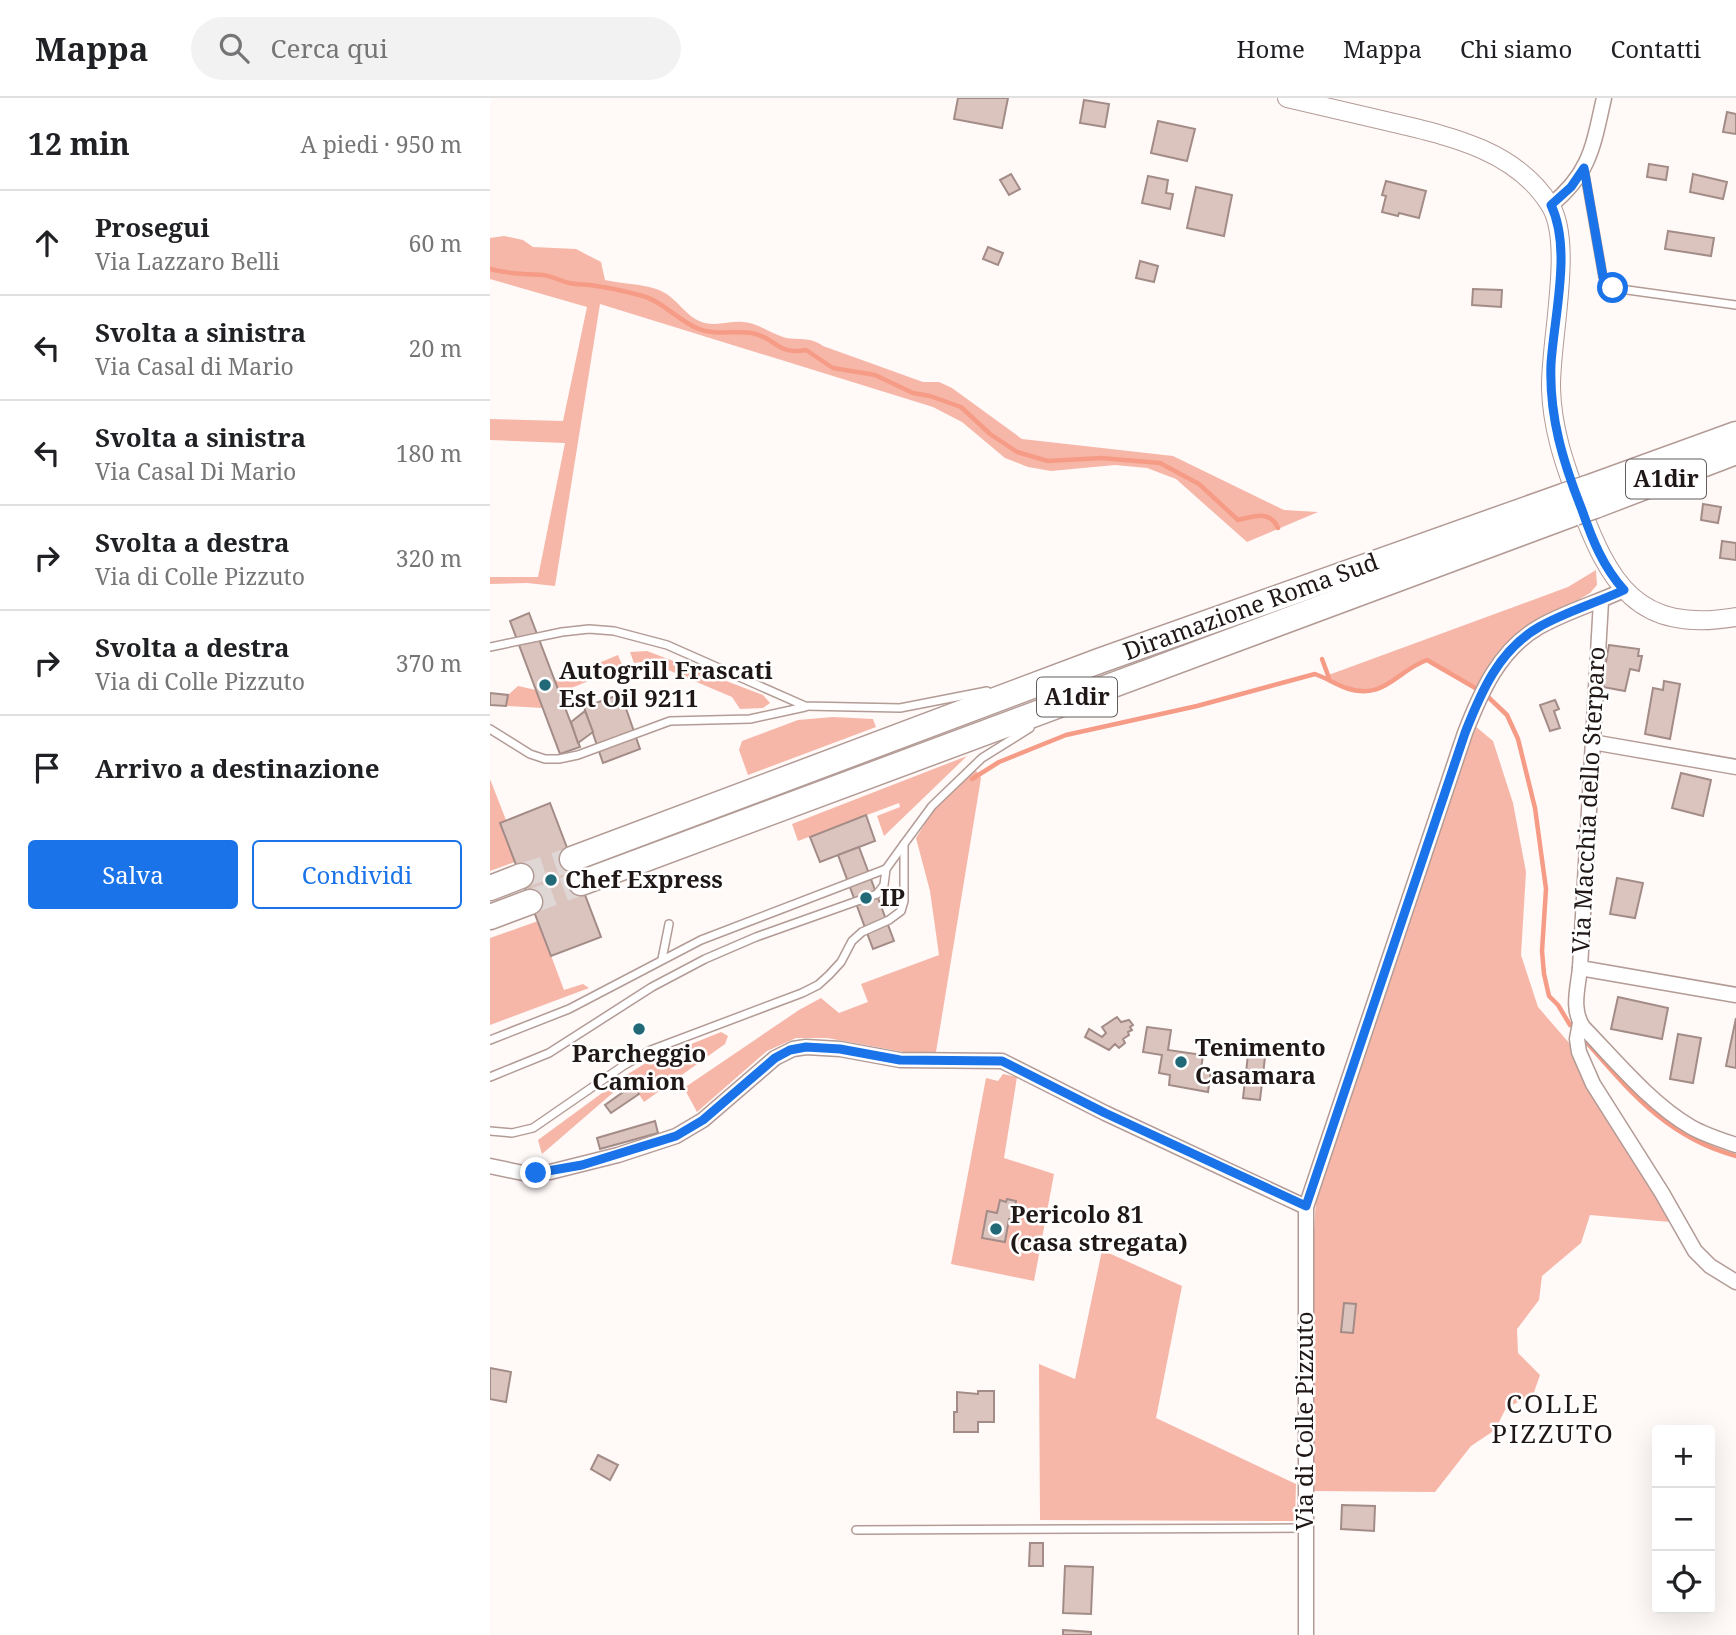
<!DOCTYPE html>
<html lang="it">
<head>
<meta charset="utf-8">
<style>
  body { margin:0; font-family:"Noto Serif",serif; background:#f2f2f2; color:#202124 }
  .controls { position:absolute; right:21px; bottom:21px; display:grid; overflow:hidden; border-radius:7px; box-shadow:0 7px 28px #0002 }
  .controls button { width:63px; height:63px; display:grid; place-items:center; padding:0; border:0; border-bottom:2px solid #e0e0e0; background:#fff; color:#202124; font:35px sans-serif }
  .stop { position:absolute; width:21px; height:21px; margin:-16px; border:5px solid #1a73e8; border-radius:50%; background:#fff }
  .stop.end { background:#1a73e8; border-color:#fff; box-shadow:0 2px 7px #0008 }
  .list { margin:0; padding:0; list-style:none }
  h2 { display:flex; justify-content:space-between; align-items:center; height:91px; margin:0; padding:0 28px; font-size:30px }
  h2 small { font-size:23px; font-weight:400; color:#757577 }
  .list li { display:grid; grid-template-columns:46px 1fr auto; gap:21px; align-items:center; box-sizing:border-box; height:105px; padding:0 28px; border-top:2px solid #e0e0e0 }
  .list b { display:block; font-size:26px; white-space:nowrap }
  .list p { margin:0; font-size:23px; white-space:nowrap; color:#757577 }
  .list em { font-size:23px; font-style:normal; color:#757577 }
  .actions { display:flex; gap:14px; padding:21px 28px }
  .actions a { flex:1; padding:16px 0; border:2px solid #1a73e8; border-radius:7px; text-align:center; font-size:24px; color:#1a73e8 }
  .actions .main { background:#1a73e8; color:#fff }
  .icon { flex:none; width:38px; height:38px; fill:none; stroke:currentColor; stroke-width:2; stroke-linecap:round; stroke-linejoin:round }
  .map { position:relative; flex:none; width:1246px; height:1537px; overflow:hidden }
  header { display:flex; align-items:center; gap:42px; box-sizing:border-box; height:98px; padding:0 35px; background:#fff; border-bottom:2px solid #e0e0e0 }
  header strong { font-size:33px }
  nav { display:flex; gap:38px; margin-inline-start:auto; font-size:24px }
  .search { width:490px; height:63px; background:#f2f2f2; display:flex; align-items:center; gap:18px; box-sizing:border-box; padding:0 24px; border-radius:38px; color:#757577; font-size:26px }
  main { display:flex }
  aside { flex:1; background:#fff }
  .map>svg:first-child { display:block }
  .green { fill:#f7b7a8; fill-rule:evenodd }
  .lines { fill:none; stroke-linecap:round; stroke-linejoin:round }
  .stream { stroke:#f59b86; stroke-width:4.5 }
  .building { fill:#dcc4be; stroke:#a38c87; stroke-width:2 }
  .motorway-tunnel { stroke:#ded7d6; stroke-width:24; stroke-dasharray:24 12; stroke-linecap:butt }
  .service-casing { stroke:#b39b96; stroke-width:10 }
  .minor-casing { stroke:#b39b96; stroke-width:17 }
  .tertiary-casing { stroke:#b39b96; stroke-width:20 }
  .motorway-casing { stroke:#b39b96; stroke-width:27 }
  .service { stroke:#fff; stroke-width:7 }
  .minor { stroke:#fff; stroke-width:14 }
  .tertiary { stroke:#fff; stroke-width:18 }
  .motorway { stroke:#fff; stroke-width:24 }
  .motorway-bridge-casing { stroke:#b39b96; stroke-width:27; stroke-linecap:butt }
  .motorway-bridge { stroke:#fff; stroke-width:24 }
  .route { stroke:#1a73e8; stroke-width:9 }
  .poi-dot { fill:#216977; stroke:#fff; stroke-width:2.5 }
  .labels { text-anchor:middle; stroke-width:5; stroke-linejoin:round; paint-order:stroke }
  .shield { fill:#fff; stroke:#635d5c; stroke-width:2 }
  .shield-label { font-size:23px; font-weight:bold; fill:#201816 }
  .street-label { font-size:24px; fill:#201816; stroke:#fff }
  .poi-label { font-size:24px; font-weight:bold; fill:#201816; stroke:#fff; text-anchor:start }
  .neighbourhood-label { font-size:26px; letter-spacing:2px; fill:#201816; stroke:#fff }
</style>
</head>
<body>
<header>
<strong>Mappa</strong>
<div class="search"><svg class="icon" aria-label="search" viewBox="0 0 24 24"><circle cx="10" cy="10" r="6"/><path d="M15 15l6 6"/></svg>Cerca qui</div>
<nav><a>Home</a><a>Mappa</a><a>Chi siamo</a><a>Contatti</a></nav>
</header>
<main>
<aside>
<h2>12 min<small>A piedi · 950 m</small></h2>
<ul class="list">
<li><svg class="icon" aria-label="ahead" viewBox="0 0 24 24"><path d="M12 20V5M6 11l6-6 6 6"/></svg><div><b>Prosegui</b><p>Via Lazzaro Belli</p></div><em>60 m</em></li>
<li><svg class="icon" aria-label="left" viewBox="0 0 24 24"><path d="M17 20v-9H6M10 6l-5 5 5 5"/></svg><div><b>Svolta a sinistra</b><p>Via Casal di Mario</p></div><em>20 m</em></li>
<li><svg class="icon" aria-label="left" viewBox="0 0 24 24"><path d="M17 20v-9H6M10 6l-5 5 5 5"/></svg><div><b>Svolta a sinistra</b><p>Via Casal Di Mario</p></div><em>180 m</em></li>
<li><svg class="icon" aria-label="right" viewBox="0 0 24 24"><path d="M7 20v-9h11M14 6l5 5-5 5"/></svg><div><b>Svolta a destra</b><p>Via di Colle Pizzuto</p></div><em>320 m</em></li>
<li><svg class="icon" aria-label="right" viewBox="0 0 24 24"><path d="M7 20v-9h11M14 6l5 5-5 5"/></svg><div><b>Svolta a destra</b><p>Via di Colle Pizzuto</p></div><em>370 m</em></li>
<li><svg class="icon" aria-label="arrive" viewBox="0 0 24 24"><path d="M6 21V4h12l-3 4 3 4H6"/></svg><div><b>Arrivo a destinazione</b></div></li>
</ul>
<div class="actions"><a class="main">Salva</a><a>Condividi</a></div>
</aside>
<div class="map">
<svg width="1246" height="1537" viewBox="0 0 1246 1537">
  <rect width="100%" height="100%" fill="#fff9f8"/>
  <g class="green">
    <path d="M14,138L33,142L43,149L86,151L111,164L115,182C132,186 159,186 173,194C189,202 197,221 215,225C228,228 240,223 253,224C268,225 278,234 293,239C307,243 320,238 333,248L433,284H449L462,290L532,341L683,358L794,412L828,414L757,444L686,381L657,370L625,367L561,373L538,369L515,360L472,324L443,309L110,206L65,488L37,485L0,486V479H48L75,345L0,342V321L73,323L97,209L0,181V140Z"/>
    <path d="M1106,472L1107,487L1100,495L1019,543L1001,563L987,591L937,562C904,574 900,601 858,590C849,588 842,581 833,579L1078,489Z"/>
    <polygon points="157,553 273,597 280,605 273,610 250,611 242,599 157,563 144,565 140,554"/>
    <polygon points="128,557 133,569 69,595 65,583"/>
    <polygon points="28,588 46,592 53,610 16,608 18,597"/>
    <polygon points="343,619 383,621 386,629 258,677 249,652 252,643 308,622"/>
    <polygon points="985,628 1003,643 1023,705 1036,774 1031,857 1048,909 1080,946 1087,968 1180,1124 1100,1117 1091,1145 1052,1178 1049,1202 1027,1231 1028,1255 1050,1277 1043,1297 1016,1310 1005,1332 981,1348 945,1394 822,1393 824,1133 826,1100"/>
    <polygon points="477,658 394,738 387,718 410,709 409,705 308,743 302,726"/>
    <polygon points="485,671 491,680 446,954 414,954 337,940 306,940 277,953 207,1014 194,990 309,912 331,900 349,915 378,904 371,886 449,857 440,793 426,740 446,708"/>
    <polygon points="0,681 16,722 10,725 25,764 0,773"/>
    <polygon points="48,823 74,892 93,886 99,890 0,927 0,840"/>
    <polygon points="231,934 238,938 235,946 154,1004 143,987 134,994 125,993 52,1056 48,1042 138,976 159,963"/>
    <path d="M513,976L527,979L514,1060L564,1076L544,1183L461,1166L496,980L508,983ZM517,1101L523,1121H519L514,1144L492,1139L497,1113L507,1115L510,1103L516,1104Z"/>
    <polygon points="612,1152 692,1188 666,1320 806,1386 805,1423 550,1422 549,1266 585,1281"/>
  </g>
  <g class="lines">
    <g class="stream">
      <path d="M0,171C18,176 35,176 53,177C62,178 70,183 79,185C88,187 97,186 106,188C121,190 138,194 153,198C174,204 188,223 209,231C226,238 244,232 262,235C287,240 286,257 316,252L343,270L385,277L423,295L440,298L471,309L500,336L527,354L558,363L611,360L670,365L709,386L748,422C765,418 780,412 788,430"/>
      <polyline points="832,561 839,580"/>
      <polyline points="996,597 1017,617 1028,641 1045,710 1056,791 1052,853 1054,876 1059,898 1068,907 1080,927"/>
      <path d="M482,681L509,664L576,637L707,608L825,576C836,580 845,586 856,590C895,603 906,573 937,562L987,591"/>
      <path d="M1092,939C1138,991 1175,1039 1246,1058"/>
    </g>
  </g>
  <g class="building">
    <polygon points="468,0 518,0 512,30 464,21"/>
    <polygon points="594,2 619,6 615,29 590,25"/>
    <polygon points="1237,14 1246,16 1246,36 1233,34"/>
    <polygon points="668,23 705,31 697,63 661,55"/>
    <polygon points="1159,66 1178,69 1176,82 1157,79"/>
    <polygon points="521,76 530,91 519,97 510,82"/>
    <polygon points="1203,76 1237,84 1233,101 1200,94"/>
    <polygon points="658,78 678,82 676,95 683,96 680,111 652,105"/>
    <polygon points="896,83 936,93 929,120 909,115 908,118 892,114 896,98 892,97"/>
    <polygon points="706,89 742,97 734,138 697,130"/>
    <polygon points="1178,133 1224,140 1221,158 1175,151"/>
    <polygon points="498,149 513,155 508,167 493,161"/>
    <polygon points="650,163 668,168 664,184 646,180"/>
    <polygon points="983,191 1012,192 1011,209 982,207"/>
    <polygon points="1213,406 1231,409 1228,425 1211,422"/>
    <polygon points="1232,443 1246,445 1246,462 1230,460"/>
    <polygon points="39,515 90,649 70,656 20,523"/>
    <polygon points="1119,547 1149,551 1148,558 1152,558 1149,573 1140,571 1135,593 1113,589 1115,581 1113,580"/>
    <polygon points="1174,583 1190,586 1180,641 1155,636 1163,590 1173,592"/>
    <polygon points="0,595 18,597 16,608 0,607"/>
    <polygon points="131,596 150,651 113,665 94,609"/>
    <polygon points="1065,602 1069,611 1064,613 1070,630 1060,633 1050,607"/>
    <polygon points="95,613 103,634 88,645 81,624"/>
    <polygon points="1191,675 1221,682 1213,718 1182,710"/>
    <polygon points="60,705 111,839 61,858 10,725"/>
    <polygon points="376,717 385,743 330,764 320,739"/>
    <polygon points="369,749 404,843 383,851 348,757"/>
    <polygon points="1127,780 1153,785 1145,820 1120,816"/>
    <polygon points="1128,899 1178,910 1172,941 1121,931"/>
    <polygon points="627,919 631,924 639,922 643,927 640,929 642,932 638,934 639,937 633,941 635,945 629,950 625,946 619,952 595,939 599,931 612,939 616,935 612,929"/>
    <polygon points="1246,920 1246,970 1236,968"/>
    <polygon points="657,929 681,932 678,952 713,957 711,971 721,973 718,994 679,987 680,977 669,975 672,957 653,954"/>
    <polygon points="1188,936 1211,940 1203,985 1180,981"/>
    <polygon points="758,957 775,959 770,1002 753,1000"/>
    <polygon points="143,987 149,996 121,1015 115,1007"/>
    <polygon points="165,1023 168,1035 110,1051 107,1040"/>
    <polygon points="517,1101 526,1103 523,1121 519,1121 515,1144 492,1140 497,1113 507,1115 510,1102 516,1104"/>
    <polygon points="854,1205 866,1206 863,1235 851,1234"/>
    <polygon points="0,1270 21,1274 16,1304 0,1301"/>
    <polygon points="488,1293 504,1293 504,1324 488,1324 488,1334 464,1334 464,1314 467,1314 467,1294 488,1296"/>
    <polygon points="108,1357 128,1367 120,1382 101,1371"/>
    <polygon points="852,1407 885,1408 884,1433 851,1431"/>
    <polygon points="540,1445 553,1445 553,1468 539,1468"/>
    <polygon points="575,1468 603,1469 601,1516 573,1515"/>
    <polygon points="573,1532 601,1534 601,1537 573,1537"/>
  </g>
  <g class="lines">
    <g class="motorway-tunnel">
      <polyline points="31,778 82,761"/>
      <polyline points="40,804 91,785"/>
    </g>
    <g class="service-casing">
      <g id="service">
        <polyline points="1094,71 1113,179 1117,186 1123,190 1246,207"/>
        <polyline points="0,549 72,534 99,531 124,533 177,547 315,608 410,610 497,593"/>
        <polyline points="0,631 40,656 55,661 69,661 88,657 180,623 260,621 315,609"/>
        <polyline points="172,861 179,826"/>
        <polyline points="0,942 79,911 211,842 396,771"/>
        <polyline points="0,979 59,955 162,889 215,861 266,839 387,796 394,787 396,771 414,746"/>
        <polyline points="0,1033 22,1035 43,1030 133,968 161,952 312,895 328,887 339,877 351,864 362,843 372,834 399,822 411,813 414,803 414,746 442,708 492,660 540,630"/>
        <polyline points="366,1432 815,1430"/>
      </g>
    </g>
    <g class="minor-casing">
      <g id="minor">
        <path d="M1061,107C1101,74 1103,48 1114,0"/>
        <polyline points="1111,503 1090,870 1246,897"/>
        <polyline points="1102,644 1246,669"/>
        <path d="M1090,870C1088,890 1081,911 1093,929C1125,962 1161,1006 1201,1029C1215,1037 1231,1042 1246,1047"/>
        <polyline points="1090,925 1087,941 1089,954 1103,986 1172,1095 1205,1153 1220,1168 1246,1184"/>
        <polyline points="0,1068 33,1075 60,1074 128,1057 186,1038 213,1022 285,960 303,951 316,949 350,951 410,962 512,963 615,1015 816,1109"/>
        <path d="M816,1537V1109L975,635C991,594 1009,552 1049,529C1075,514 1106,505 1134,492"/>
      </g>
    </g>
    <g class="tertiary-casing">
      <path id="tertiary" d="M797,0C832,8 866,16 900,24C959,38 1026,52 1060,107C1084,144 1060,243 1061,290C1062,330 1074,365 1088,402C1119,485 1146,536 1246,519"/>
    </g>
    <g class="motorway-casing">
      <g id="motorway">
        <polyline points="1097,390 1246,336"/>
        <polyline points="1105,408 1246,354"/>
        <polyline points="82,761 609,563 1076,397"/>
        <polyline points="91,785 1085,415"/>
        <polyline points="0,790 31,778"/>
        <polyline points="0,819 40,804"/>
      </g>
    </g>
    <use href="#service" class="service"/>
    <use href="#minor" class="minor"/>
    <use href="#tertiary" class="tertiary"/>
    <use href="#motorway" class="motorway"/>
    <g class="motorway-bridge-casing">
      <g id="motorway-bridge">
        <polyline points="1076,397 1097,390"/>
        <polyline points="1085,415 1105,408"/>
      </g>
    </g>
    <use href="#motorway-bridge" class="motorway-bridge"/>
  </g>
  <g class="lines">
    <path class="route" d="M46,1075L92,1067L186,1038L213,1022L285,960L300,952L316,949L350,951L410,962L512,963L615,1015L816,1108L975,635C991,594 1009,552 1049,529C1075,514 1106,505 1134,492C1113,469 1102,441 1092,412C1073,364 1059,319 1061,266C1064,218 1082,151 1061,107L1081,89L1094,70L1113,179L1116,186L1123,190"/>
  </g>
  <g class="poi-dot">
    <circle cx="55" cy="587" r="7"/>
    <circle cx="61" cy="782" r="7"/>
    <circle cx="376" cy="800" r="7"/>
    <circle cx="149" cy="931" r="7"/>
    <circle cx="691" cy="964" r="7"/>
    <circle cx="506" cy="1131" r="7"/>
  </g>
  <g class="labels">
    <g class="shield">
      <rect x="1136" y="361.5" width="80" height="39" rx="5"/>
      <rect x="547" y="579.5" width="80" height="39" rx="5"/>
    </g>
    <g class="shield-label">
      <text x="1176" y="389">A1dir</text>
      <text x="587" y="607">A1dir</text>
    </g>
    <g class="street-label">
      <text transform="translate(761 509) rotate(-20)" y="8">Diramazione Roma Sud</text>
      <text transform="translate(1099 702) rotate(-87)" y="8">Via Macchia dello Sterparo</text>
      <text transform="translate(815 1323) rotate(-90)" y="8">Via di Colle Pizzuto</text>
    </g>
    <g class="poi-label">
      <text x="69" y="581">Autogrill Frascati<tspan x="69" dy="28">Est Oil 9211</tspan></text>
      <text x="75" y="790">Chef Express</text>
      <text x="390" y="808">IP</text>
      <text x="705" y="958">Tenimento<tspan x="705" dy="28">Casamara</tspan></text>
      <text x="149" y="964" text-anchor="middle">Parcheggio<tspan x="149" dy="28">Camion</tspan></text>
      <text x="520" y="1125">Pericolo 81<tspan x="520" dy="28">(casa stregata)</tspan></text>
    </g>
    <g class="neighbourhood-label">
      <text x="1063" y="1315">COLLE<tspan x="1063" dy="30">PIZZUTO</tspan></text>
    </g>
  </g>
</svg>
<div class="controls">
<button>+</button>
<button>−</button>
<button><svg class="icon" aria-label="locate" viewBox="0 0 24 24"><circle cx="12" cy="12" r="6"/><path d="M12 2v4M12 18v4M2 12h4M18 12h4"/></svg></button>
</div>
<div class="stop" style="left:1123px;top:190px"></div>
<div class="stop end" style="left:46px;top:1075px"></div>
</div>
</main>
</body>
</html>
